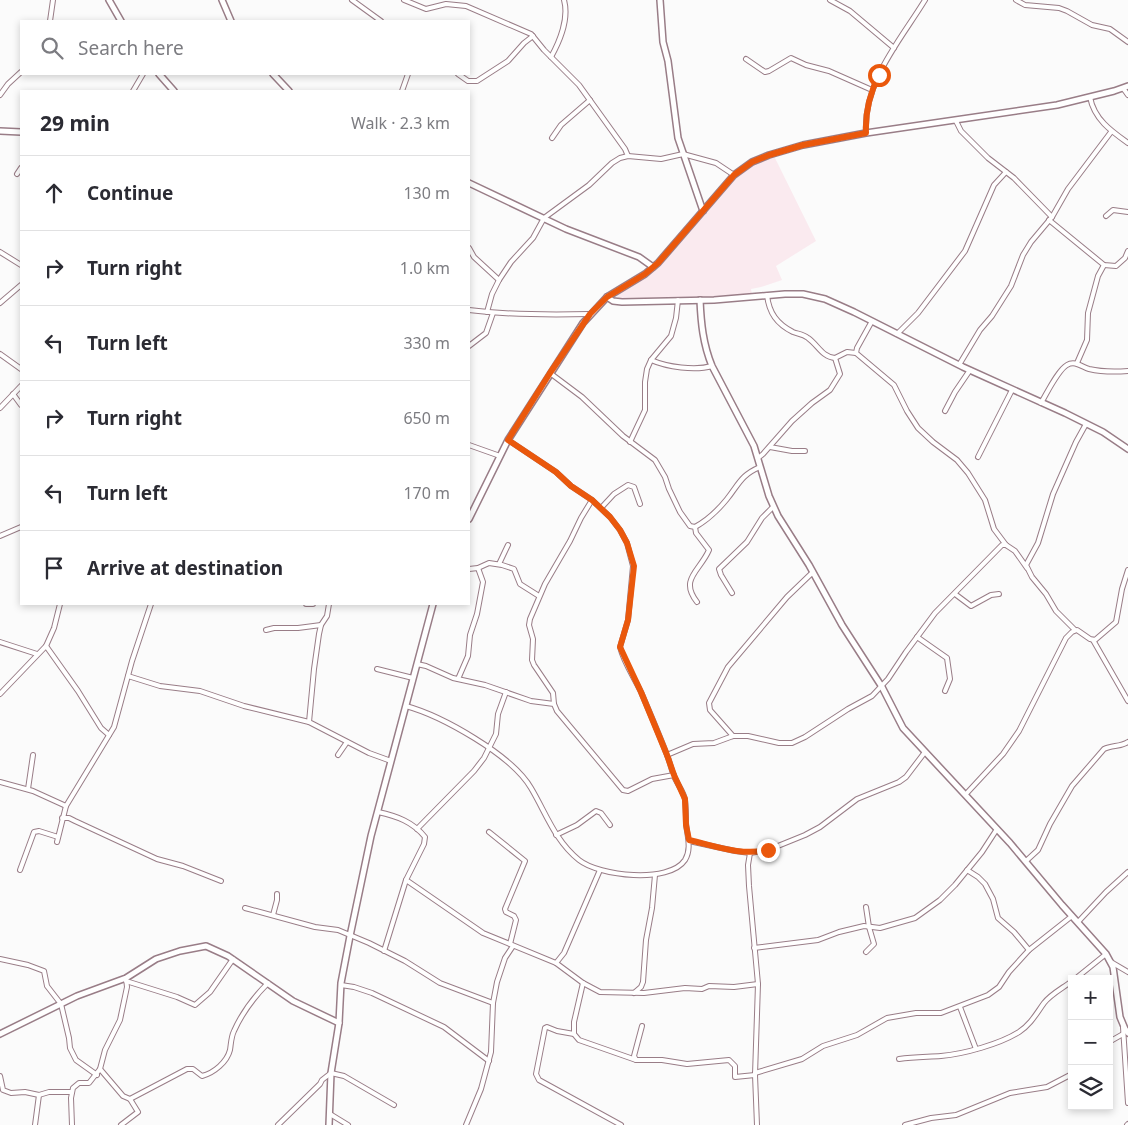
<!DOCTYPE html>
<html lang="en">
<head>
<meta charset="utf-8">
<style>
  body { margin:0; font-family:"Noto Sans",sans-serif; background:#f7f7f7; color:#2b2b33 }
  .controls { position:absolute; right:15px; bottom:15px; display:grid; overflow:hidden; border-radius:0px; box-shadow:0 2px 8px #0003 }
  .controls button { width:45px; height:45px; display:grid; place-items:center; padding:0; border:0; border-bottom:1px solid #e1e1e2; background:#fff; color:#2b2b33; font:25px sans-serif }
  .stop { position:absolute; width:15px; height:15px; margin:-11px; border:4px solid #ea580c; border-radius:50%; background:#fff }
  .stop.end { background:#ea580c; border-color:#fff; box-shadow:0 1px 5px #0008 }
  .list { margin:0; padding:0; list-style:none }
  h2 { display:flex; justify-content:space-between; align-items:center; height:65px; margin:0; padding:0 20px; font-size:21px }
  h2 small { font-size:16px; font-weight:400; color:#7c7c81 }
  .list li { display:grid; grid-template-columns:32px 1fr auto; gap:15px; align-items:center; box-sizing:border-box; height:75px; padding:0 20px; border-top:1px solid #e1e1e2 }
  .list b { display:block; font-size:19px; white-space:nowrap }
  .list em { font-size:16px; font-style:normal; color:#7c7c81 }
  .icon { flex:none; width:28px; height:28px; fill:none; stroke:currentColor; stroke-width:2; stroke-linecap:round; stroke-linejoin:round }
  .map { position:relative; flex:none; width:1128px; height:1125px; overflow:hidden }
  .search { position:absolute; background:#fff; box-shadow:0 2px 8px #0003; left:20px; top:20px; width:450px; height:55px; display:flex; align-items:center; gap:12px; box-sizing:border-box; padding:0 18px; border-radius:0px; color:#7c7c81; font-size:19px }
  .panel { position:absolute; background:#fff; box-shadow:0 2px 8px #0003; left:20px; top:90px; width:450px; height:515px; border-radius:0px }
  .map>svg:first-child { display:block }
  .built { fill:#faeaef }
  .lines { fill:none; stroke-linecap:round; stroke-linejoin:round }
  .street-casing { stroke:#997d87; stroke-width:6 }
  .secondary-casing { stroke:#997d87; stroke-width:8 }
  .street { stroke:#fff; stroke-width:4 }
  .secondary { stroke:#fff; stroke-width:5 }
  .route { stroke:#ea580c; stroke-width:6 }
</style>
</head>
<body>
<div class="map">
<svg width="1128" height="1125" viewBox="0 0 1128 1125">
  <rect width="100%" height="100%" fill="#fbfbfb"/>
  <polygon class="built" points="774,156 816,241 776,266 782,280 761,287 751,289 752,295 710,299 621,300 619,299 616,294 656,268 743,170 757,162"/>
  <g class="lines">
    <g class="street-casing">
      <g id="street">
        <polyline points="352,0 381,21"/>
        <polyline points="404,0 426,9 446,4 466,6 531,34 544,50 579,85 625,149 628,156"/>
        <polyline points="830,0 850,11 894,48"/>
        <polyline points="1016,0 1025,5 1059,8 1067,11 1092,25 1110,29 1128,42"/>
        <polyline points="50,21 53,0"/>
        <path d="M551,57C560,41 569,18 564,0"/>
        <polyline points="746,59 765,72 769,71 791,58 806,65 829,71 872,90"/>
        <polyline points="458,74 468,81 477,81 508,61 524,43 533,36"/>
        <polyline points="1123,88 1128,95"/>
        <polyline points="133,91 143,74"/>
        <polyline points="402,91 408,74"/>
        <polyline points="0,95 8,84 21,72"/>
        <path d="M1090,97C1094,119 1111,131 1128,143"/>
        <polyline points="956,121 961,131 988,158 1014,178 1052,217"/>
        <path d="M866,133C863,82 900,41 925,0"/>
        <polyline points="552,138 561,125 590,100"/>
        <polyline points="17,174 21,168"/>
        <polyline points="1106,216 1113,210 1128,212"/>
        <polyline points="1049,220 1104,265 1116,266 1125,258 1128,251"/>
        <polyline points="469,248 474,257 499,280"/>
        <polyline points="0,252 21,265"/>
        <path d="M767,295C769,313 777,324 793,332C798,334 803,334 808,338C818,345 822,357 835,358L847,352L856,353"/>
        <polyline points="0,303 21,285"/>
        <path d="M469,310C509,315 549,315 590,314"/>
        <polyline points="487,312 492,294 499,280 511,262 533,238 544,218 589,185 612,163 620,158 628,156 661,159 683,154 716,163 734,175"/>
        <polyline points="872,321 857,348 856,353 894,385 907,411 918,428 933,442 957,460 968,473 985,500 994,529 1006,545"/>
        <polyline points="897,334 918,313 965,251 994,185 1006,172"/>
        <polyline points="469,346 486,333 493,313"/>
        <polyline points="0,354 21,369"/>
        <path d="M651,360C667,367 695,371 712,366"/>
        <polyline points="1077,363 1087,340 1088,313 1098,276 1104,265"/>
        <polyline points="959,365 980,330 992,316 1011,286 1023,255 1031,242 1052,217 1068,189 1111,132"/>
        <path d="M550,373L582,397L623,436L655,460L665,477L669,489L680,512L690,526L695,527L696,533L709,550C700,571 679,579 697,602"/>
        <polyline points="13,394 21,405"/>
        <path d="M1041,403C1047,393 1058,370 1067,365C1075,360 1082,367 1089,369C1102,372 1115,372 1128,371"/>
        <polyline points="0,408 21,386"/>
        <polyline points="945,411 955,392 970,370"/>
        <polyline points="630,442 645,410 645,382 647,369 651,360 671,336 676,318 678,300"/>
        <polyline points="469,445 500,456"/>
        <polyline points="770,447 792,451 805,451"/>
        <polyline points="978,457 1012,390"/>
        <polyline points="758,458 763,454 792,421 812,403 830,390 840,374 835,358"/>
        <polyline points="601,508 614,494 628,485 634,487 640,504"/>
        <path d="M695,527C706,521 719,509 727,499C739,484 741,475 760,467"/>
        <polyline points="0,536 21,527"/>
        <polyline points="499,564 508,545"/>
        <polyline points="469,569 478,568 489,563 502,565 514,569 520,584 539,596"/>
        <polyline points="732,593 721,575 719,569 747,542 762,518 773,507"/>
        <polyline points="955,594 971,606 991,595 999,594"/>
        <polyline points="306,604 313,604"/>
        <polyline points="329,604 327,616 321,625 319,634 314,669 309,722 369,753 391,761"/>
        <polyline points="266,630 274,628 298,628 321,625"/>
        <polyline points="1075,630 1056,611 1046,594 1032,577 1026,565 1038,543 1053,494 1076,442 1086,424"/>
        <polyline points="917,637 947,658 950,679 945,691"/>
        <polyline points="1093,640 1128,701"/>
        <polyline points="0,642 37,654"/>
        <polyline points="46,646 78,691 101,728 109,735"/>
        <polyline points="417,664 426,666 453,678 485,685 531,701 554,704 557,711 623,790 628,791 652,779 674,775"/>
        <polyline points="377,669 413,678"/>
        <polyline points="128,676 160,686 200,691 244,706 309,722"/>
        <polyline points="458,679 468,656 470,635 477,614 483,582 478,568"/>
        <polyline points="0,694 46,646 54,628 60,604"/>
        <polyline points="554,704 553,693 534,665 532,660 533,639 529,625 530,619 545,584 570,541 581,518 592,500"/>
        <path d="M406,706C442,716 512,755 531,788C546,813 555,841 579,860C599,876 669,884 685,860C692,848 687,836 686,823C686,816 686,808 685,800C684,792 677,784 674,776C671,769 670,762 667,755C659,734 650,713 641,692C634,677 624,663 620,647L628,620L633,566L627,543L620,530L610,517L592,500L571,486L556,472L508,440"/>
        <polyline points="733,736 710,710 709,703 728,667 787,597 813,572"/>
        <polyline points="338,755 347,742"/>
        <polyline points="667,755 693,744 714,743 733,736 748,736 779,743 792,743 805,737 848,709 872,696 888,679 906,652 935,613 1002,545 1006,545 1015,551 1027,568"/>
        <polyline points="0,782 33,791 66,806"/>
        <polyline points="28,789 33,755"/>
        <polyline points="966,794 1003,754 1019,731 1066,638 1072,632 1077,630 1090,639 1095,640 1116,622 1122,589 1128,570"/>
        <path d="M378,812C397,816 413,822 425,837L424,844L406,880L409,882L483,933L556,963L583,983L600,992L644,993L685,988L702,989L709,986L734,987L758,984"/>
        <polyline points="62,818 69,818 75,821 157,859 183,866 221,881"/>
        <polyline points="417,829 474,771 484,758 496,734 498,714 506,692"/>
        <polyline points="489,832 525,861 505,909 506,912 514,916 516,920 510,944"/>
        <polyline points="556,835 577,825 596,811 601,813 610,825"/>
        <polyline points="689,841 735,851 750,853 768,850 805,835 820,827 857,799 899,782 906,777 925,752"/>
        <polyline points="57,842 66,806 114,727 132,661 151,604"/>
        <polyline points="750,853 748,865 749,886 758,984 755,1075 757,1125"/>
        <path d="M1026,861L1038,850L1050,824L1072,786L1104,749C1112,745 1120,747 1128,742"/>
        <polyline points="20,870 34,832 39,831 58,837"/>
        <polyline points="967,870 978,877 985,884 993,899 998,918 1014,932 1029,950"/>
        <polyline points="866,907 869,927 874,944 866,952"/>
        <polyline points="245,908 315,927 338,930 369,943 405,961 440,983 493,1003"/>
        <polyline points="273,915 277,900 277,894"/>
        <polyline points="1078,922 1106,892 1128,872"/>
        <polyline points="754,948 818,940 839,932 864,926 880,928 915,918 940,900 955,885 982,852 997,829"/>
        <polyline points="384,951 406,880"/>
        <polyline points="0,959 28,965 44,971 47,986 61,1004 69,1038 70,1048 76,1060 97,1075"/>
        <polyline points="1111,962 1128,972"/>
        <polyline points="556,963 564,953 600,870"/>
        <polyline points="1075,979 1106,954"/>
        <polyline points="126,981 177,997 195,1005 210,992 233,959"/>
        <polyline points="583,983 574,1022 574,1034 557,1031 547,1027 545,1028 536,1074 539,1080 621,1125"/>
        <polyline points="341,985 354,987 372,993 444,1027 489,1061"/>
        <polyline points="634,993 641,987 643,982 646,940 652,908 655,875"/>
        <polyline points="960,1007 976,1049"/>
        <polyline points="642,1026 634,1056 636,1060 662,1060 687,1064 729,1060 735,1066 735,1077 755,1075"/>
        <polyline points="1123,1027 1128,1103"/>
        <polyline points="574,1034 579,1040 636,1060"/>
        <polyline points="1109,1042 1123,1034"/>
        <path d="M899,1059C914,1057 927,1057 941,1056C964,1054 1000,1044 1019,1032C1031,1024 1036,1014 1044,1003C1051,994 1063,988 1072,981"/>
        <path d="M100,1069L123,1096L130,1099L187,1069H193L202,1076C214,1073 227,1062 230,1050C231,1044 231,1037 234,1031C242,1013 254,997 268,983"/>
        <polyline points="755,1073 802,1059 823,1046 857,1035 887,1018 916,1013 941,1013 988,995 999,987 1009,972 1029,950 1072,916"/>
        <polyline points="0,1076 3,1090 11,1093 25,1092 39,1095 49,1092 72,1092"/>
        <polyline points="330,1114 348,1125"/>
        <polyline points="35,1125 39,1095"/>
        <polyline points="72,1125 71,1098 73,1088 79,1083 89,1083 100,1069 105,1050 120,1020 127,987 126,978"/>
        <polyline points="121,1125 138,1112 130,1099"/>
        <polyline points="278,1125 320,1084 322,1080 331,1073 344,1076 394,1105"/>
        <polyline points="466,1125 481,1089 491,1052 493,1003 497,982 505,958 513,946"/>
        <polyline points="905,1125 931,1118 956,1115 1010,1093 1047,1087 1072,1074"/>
        <polyline points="1127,1125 1128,1124"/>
      </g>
    </g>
    <g class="secondary-casing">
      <g id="secondary">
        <polyline points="109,0 121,21"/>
        <polyline points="222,0 231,21"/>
        <polyline points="660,0 663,42 668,61 678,138 703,211"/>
        <polyline points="159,74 174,91"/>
        <polyline points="273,74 289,91"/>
        <polyline points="0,131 21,132"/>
        <polyline points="469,183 566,229 639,257 653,267"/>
        <polyline points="607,297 613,301 622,302 714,300 785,294 803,294 825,299 854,312 963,367 1065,413 1103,432 1128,449"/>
        <path d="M700,300C701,323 703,344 712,366L754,446L769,496L778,516L809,565L842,625L882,687L903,728L1010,843L1062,905L1106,954L1113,967L1120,1017L1125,1029L1128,1033"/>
        <polyline points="469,519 508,440 583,323 607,297 645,274 658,263 734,175 752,162 769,155 803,145 866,133 1057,105 1114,91 1128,86"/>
        <polyline points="0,1034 77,996 126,978 156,959 180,951 206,946 228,956 293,1001 339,1023"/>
        <polyline points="329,1125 331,1073 339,1023 341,983 350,936 371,836 433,604"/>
      </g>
    </g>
    <use href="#street" class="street"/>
    <use href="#secondary" class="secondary"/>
  </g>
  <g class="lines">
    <path class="route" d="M768,850C740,856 716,846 689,840L686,825L685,799L674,775L667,755L641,692L620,647L628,620L634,566L627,543L620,530L610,517L592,500L571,486L556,472L508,440L550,373L590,314L607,297L645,274L658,263L734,175L752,162L769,155L803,145L866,133C865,112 870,93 879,75"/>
  </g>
</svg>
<div class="controls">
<button>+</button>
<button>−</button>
<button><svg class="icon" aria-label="layers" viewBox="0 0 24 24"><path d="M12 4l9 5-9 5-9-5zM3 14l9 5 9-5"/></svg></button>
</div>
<div class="stop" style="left:879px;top:75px"></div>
<div class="stop end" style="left:768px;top:850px"></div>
<div class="search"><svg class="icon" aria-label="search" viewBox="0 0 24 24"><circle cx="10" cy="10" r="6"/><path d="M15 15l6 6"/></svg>Search here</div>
<section class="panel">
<h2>29 min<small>Walk · 2.3 km</small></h2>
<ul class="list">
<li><svg class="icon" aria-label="ahead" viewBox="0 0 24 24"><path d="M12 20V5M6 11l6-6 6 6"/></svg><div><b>Continue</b></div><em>130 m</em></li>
<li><svg class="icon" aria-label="right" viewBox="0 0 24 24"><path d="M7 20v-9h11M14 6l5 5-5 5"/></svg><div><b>Turn right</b></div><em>1.0 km</em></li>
<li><svg class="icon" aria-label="left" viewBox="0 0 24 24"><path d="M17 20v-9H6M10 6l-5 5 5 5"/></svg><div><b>Turn left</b></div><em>330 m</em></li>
<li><svg class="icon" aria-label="right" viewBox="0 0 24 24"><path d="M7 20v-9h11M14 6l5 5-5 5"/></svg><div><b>Turn right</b></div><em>650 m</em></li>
<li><svg class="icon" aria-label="left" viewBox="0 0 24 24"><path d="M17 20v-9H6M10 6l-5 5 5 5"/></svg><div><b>Turn left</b></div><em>170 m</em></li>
<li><svg class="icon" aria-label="arrive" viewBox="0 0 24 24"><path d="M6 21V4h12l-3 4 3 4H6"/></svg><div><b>Arrive at destination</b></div></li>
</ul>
</section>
</div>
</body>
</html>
